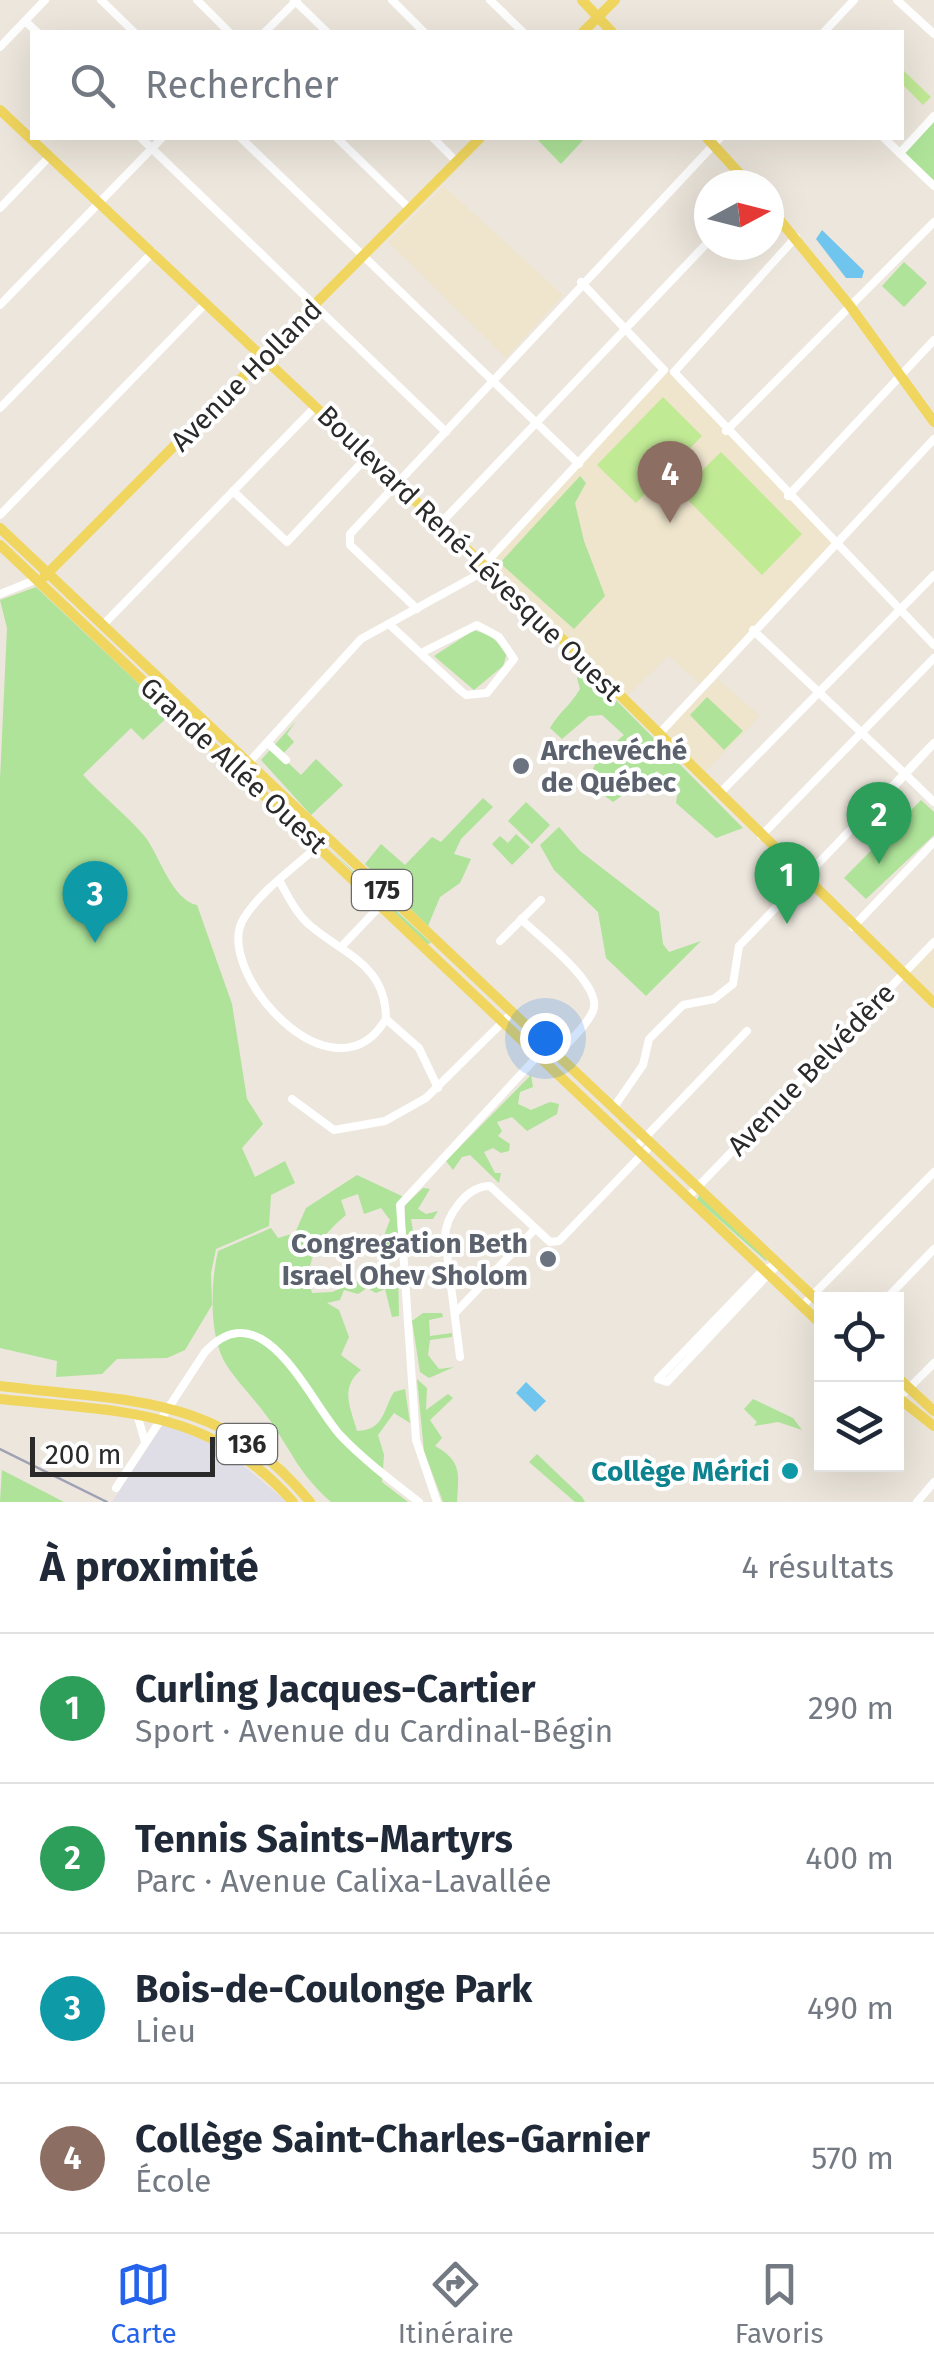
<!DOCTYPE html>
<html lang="fr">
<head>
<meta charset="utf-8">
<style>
  body { margin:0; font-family:"Fira Sans",sans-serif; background:#f6f6f7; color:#1f2937 }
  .controls { position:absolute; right:30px; bottom:30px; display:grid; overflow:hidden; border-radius:0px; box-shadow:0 10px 40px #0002 }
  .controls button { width:90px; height:90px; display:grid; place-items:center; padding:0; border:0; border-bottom:2px solid #e0e1e3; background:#fff; color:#1f2937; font:50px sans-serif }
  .compass { position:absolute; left:694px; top:170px; width:90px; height:90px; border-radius:50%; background:#fff; box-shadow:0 10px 40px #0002; rotate:83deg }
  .scale { position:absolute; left:30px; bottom:25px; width:185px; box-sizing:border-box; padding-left:10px; border:5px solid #2a2a2a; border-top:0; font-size:28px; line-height:35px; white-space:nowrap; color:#2a2a2a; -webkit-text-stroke:8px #fff; paint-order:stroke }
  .you { position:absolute; left:545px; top:1038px; width:35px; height:35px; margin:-25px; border:8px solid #fff; border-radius:50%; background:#1a73e8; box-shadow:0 0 0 15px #1a73e833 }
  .badge { display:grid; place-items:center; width:65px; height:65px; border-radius:50%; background:#2563eb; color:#fff; font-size:32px; font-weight:700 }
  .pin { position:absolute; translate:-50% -82px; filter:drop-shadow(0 2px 5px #0008) }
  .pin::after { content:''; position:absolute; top:52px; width:35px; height:30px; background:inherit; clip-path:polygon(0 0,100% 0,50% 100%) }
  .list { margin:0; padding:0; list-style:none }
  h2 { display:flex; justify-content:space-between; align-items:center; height:130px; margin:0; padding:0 40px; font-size:42px }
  h2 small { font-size:32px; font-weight:400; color:#747a83 }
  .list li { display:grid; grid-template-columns:65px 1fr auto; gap:30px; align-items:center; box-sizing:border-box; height:150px; padding:0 40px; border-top:2px solid #e0e1e3 }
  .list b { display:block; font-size:38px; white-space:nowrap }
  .list p { margin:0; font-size:32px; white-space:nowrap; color:#747a83 }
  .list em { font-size:32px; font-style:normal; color:#747a83 }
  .icon { flex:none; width:55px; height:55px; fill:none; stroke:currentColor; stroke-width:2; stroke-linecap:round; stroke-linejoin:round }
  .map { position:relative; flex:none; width:934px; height:1502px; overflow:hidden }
  .search { position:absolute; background:#fff; box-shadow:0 10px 40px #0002; left:30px; right:30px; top:30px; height:110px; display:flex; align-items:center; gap:25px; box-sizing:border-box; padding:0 35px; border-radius:0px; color:#747a83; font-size:38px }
  .sheet { height:730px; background:#fff }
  nav { display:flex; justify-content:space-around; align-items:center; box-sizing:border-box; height:140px; border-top:2px solid #e0e1e3; background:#fff; font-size:28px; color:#747a83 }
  nav a { display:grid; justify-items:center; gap:5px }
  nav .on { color:#2563eb }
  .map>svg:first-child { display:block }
  .industrial { fill:#dfdde5 }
  .education { fill:#eee5cc }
  .green { fill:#aee399 }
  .pitch { fill:#c1ea95 }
  .water { fill:#70c5ee }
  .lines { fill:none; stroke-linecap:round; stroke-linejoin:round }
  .minor { stroke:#fff; stroke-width:8 }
  .major { stroke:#f0d65e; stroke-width:10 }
  .rail { stroke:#9fa1b4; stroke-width:2.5 }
  .worship-dot { fill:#6b7280; stroke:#fff; stroke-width:4 }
  .culture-dot { fill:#0f9aa8; stroke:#fff; stroke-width:4 }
  .labels { text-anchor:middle; stroke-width:8; stroke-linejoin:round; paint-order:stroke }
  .shield { fill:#fff; stroke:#6a6a6a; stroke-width:2.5 }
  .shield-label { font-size:25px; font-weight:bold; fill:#2a2a2a }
  .street-label { font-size:28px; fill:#2a2a2a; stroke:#fff }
  .worship-label { font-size:28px; font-weight:bold; fill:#5b616d; stroke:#fff; text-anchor:start }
  .culture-label { font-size:28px; font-weight:bold; fill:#0d838f; stroke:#fff; text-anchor:end }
</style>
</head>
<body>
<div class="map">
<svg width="934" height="1502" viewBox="0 0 934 1502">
  <rect width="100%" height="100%" fill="#ece6dc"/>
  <polygon class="industrial" points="164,1423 222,1448 287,1502 112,1502"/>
  <g class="education">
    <polygon points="444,186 563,295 506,358 388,242"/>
    <polygon points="664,370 674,372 835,544 702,686 669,656 624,699 484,565"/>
    <polygon points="718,679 760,716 701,776 659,734"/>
    <polygon points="934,943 934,1003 903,973"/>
  </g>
  <g class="green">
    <polygon points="934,117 934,186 900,153"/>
    <polygon points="536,138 585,138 561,164"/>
    <polygon points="904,262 927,283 904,307 882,286"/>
    <polygon points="580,476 586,483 575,503 584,541 605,596 574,629 500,563"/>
    <path d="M36,587L171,714L143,740L131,728L83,775C102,796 128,816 146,838C160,857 172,900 197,905L232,1004L247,1099L263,1124L242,1148L255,1177L285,1161L295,1183L271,1195L269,1226L216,1249L211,1273L212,1305L185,1350L167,1358L117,1359L102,1374L56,1377L57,1361L0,1348V780L7,628L0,600Z"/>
    <polygon points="474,630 491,636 507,653 503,666 474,690 434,656"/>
    <path d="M585,669L743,828L716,838L676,803L678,791L657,771L613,802L602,794L593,769L599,756L624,735L602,715L589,716L562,739L550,728C559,712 571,705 580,689L577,678Z"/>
    <polygon points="707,697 743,731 724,750 690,715"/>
    <polygon points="296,721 287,734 294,742 281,756 301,775 316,759 343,785 311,815 261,760"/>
    <polygon points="483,798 493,807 461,839 454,854 471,859 460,883 440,897 428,926 365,864 381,844 405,865 432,837 441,842"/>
    <polygon points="921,800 934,812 934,835 866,899 844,878"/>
    <polygon points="526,802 550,825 532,844 508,821"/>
    <polygon points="559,827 580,851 659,912 663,944 669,952 701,941 646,996 606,958 598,912 554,870 540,845"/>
    <polygon points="516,834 530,847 512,865 492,844 500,836 508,843"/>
    <polygon points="328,848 431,943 427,944"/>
    <polygon points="531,1075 533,1087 520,1092 518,1104 531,1110 550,1102 559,1104 557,1114 527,1131 512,1117 497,1122 502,1131 498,1136 510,1144 509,1151 501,1153 493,1148 484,1152 495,1173 501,1173 499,1183 470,1155 462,1157 453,1170 446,1161"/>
    <path d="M357,1175L404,1197L398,1207V1257H392L383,1238L390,1220L381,1208L364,1214L358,1194L341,1200L346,1215C322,1235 302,1260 312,1293L332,1292L376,1274L398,1271L399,1316L392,1317L385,1289L376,1293L367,1288L358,1294L344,1290L340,1300L327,1303L339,1310L349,1337L341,1355L361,1370C339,1388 351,1409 357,1431C385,1430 383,1409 394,1392L405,1389L410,1423L394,1413L378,1435L384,1455L382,1482L408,1502H331C297,1472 291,1449 266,1415C253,1397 233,1378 223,1359C209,1330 211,1281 218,1251L271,1228L278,1238L295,1233L306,1208Z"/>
    <polygon points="423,1188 430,1189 418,1209 426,1214 438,1211 433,1219 411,1219 415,1243 411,1247 404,1242 405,1205"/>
    <polygon points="699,1195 767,1258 766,1261 697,1200"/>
    <polygon points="423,1313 442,1313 443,1317 429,1320 430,1336 452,1333 452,1337 430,1340 428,1355 439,1369 454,1367 429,1378 420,1372 412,1321"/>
    <path d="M417,1379L427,1388L426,1410L448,1394L453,1398L430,1420L442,1438L435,1446C462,1461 459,1474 457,1502H443L424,1451Z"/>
    <polygon points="753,1399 793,1418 802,1430 778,1422 754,1426 757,1422 744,1409"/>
    <polygon points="537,1454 582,1497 585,1502 575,1502 529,1462"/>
    <polygon points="2,1470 64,1502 0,1502"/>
  </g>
  <g class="pitch">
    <polygon points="904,71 931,97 923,105 902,84"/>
    <polygon points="663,397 702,436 636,503 597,465"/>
    <polygon points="721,452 802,534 762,575 680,492"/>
  </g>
  <g class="water">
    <polygon points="822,230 864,271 862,278 846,278 816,239"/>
    <polygon points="526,1382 546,1401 535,1412 516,1393"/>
  </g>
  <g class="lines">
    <g class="minor">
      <polyline points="101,0 134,32"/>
      <polyline points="197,0 229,32"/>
      <polyline points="294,0 327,32"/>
      <polyline points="392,0 424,32"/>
      <polyline points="490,0 523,32"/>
      <polyline points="897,0 934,34"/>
      <polyline points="25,21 37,32"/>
      <polyline points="265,32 297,0"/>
      <polyline points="824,32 854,0"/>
      <polyline points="0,47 45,0"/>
      <polyline points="141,138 446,432"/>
      <polyline points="241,138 579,464"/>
      <polyline points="337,138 410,209"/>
      <polyline points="433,138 456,161"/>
      <polyline points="884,138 934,186"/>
      <polyline points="900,153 934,116"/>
      <polyline points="0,208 50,156"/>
      <polyline points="796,237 674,372 934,645"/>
      <polyline points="0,305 162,138"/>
      <polyline points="0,408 153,252"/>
      <polyline points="726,431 934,222"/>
      <polyline points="233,491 287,542 368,456"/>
      <polyline points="788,496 934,340"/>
      <polyline points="0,515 206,303"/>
      <polyline points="440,524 709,241"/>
      <polyline points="484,565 664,370 581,282"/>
      <polyline points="0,594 35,580"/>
      <polyline points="417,609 350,545 350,534 720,138"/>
      <polyline points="389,624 460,690 466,695 487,693 514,659 499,637 477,625 421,653"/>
      <polyline points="103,625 316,406"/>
      <polyline points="753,630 902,771"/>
      <polyline points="659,734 934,439"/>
      <polyline points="271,746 286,760"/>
      <polyline points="241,771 361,639 488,569"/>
      <polyline points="906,775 934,802"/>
      <polyline points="890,791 934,743"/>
      <polyline points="719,794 934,575"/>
      <polyline points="761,836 934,658"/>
      <path d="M327,837C302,863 263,887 244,918C211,969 333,1108 386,1019"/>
      <path d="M280,882C289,898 297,915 312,927C347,956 386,966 386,1019"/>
      <path d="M521,919C539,937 604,985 593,1011C586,1027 568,1042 557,1055"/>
      <polyline points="853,927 934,842"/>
      <polyline points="500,941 541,900"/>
      <polyline points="343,945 381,905"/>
      <polyline points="386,1019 419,1048 438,1088"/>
      <polyline points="292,1099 334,1130 385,1121 426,1098 512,1013"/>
      <polyline points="614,1107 643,1065 649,1039 683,1005 714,999 733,984 739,946 930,747"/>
      <polyline points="635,1148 747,1031"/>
      <polyline points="688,1197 934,942"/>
      <polygon points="777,1265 667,1382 658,1379 764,1269"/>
      <polyline points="885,1300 934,1249"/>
      <polyline points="802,1306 934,1172"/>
      <polyline points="455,1313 535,1229"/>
      <path d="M460,1357L445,1238C445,1217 466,1186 490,1186L550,1242L559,1241L651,1145"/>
      <polyline points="899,1398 934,1363"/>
      <polyline points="137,1414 145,1442"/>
      <path d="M116,1488L205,1352C264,1288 310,1403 341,1436C364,1460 392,1481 419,1502"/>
      <polyline points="437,1502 416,1440 400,1205 547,1046"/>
      <polyline points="917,1502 934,1482"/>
    </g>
    <g class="major">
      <polyline points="582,0 612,32"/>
      <polyline points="583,32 615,0"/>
      <polyline points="0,110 576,652 934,1003"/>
      <polyline points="707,138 750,185"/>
      <polyline points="769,207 850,306 934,422"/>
      <polyline points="0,528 822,1305"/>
      <polyline points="0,545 822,1325"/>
      <polyline points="44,577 480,138"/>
      <polyline points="896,1376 934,1411"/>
      <path d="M0,1386C126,1402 221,1392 310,1502"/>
      <polyline points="896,1396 934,1426"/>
      <path d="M0,1399C116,1412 209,1406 293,1502"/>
    </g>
    <polyline class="rail" points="0,1449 107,1502"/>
  </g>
  <g class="worship-dot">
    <circle cx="521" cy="766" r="10"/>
    <circle cx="548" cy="1259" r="10"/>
  </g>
  <circle class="culture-dot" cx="790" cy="1471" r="10"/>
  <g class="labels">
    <g class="shield">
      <rect x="352" y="870" width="60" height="40" rx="8"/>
      <rect x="217" y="1424" width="60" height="40" rx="8"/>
    </g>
    <g class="shield-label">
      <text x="382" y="899">175</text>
      <text x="247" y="1453">136</text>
    </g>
    <g class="street-label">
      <text transform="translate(246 375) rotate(-45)" y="10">Avenue Holland</text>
      <text transform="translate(470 553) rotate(44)" y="10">Boulevard René-Lévesque Ouest</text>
      <text transform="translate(234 765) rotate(43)" y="10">Grande Allée Ouest</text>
      <text transform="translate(811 1069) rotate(-46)" y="10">Avenue Belvédère</text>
    </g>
    <g class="worship-label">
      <text x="541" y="760">Archevéché<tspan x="541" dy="32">de Québec</tspan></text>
      <text x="528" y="1253" text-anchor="end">Congregation Beth<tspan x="528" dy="32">Israel Ohev Sholom</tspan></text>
    </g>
    <g class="culture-label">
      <text x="770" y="1481">Collège Mérici</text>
    </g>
  </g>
</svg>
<div class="controls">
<button><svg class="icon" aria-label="locate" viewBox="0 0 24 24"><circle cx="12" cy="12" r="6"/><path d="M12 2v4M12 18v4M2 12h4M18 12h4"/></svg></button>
<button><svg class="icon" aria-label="layers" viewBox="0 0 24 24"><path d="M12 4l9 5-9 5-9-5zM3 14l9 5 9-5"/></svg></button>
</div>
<svg class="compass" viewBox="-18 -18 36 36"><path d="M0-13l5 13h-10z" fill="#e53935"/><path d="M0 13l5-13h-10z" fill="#747a83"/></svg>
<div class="scale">200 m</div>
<div class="you"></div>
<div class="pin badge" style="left:787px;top:924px;background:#2e9e5b">1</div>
<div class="pin badge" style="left:879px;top:864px;background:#2e9e5b">2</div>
<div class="pin badge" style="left:95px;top:943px;background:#0f9aa8">3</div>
<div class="pin badge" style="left:670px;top:523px;background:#8d6e63">4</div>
<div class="search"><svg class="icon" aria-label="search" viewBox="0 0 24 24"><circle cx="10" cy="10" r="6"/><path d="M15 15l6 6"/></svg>Rechercher</div>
</div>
<section class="sheet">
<h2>À proximité<small>4 résultats</small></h2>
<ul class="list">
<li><span class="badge" style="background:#2e9e5b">1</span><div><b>Curling Jacques-Cartier</b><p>Sport · Avenue du Cardinal-Bégin</p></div><em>290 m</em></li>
<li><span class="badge" style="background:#2e9e5b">2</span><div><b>Tennis Saints-Martyrs</b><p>Parc · Avenue Calixa-Lavallée</p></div><em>400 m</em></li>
<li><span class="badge" style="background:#0f9aa8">3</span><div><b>Bois-de-Coulonge Park</b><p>Lieu</p></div><em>490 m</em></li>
<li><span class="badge" style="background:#8d6e63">4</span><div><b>Collège Saint-Charles-Garnier</b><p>École</p></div><em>570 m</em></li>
</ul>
</section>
<nav>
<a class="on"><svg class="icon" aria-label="map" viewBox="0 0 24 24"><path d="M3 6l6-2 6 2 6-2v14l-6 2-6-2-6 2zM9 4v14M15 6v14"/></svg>Carte</a>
<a><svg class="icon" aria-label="directions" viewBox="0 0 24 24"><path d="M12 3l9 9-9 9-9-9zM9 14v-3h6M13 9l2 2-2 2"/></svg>Itinéraire</a>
<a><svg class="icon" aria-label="saved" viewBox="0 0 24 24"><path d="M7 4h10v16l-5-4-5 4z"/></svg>Favoris</a>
</nav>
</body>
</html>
